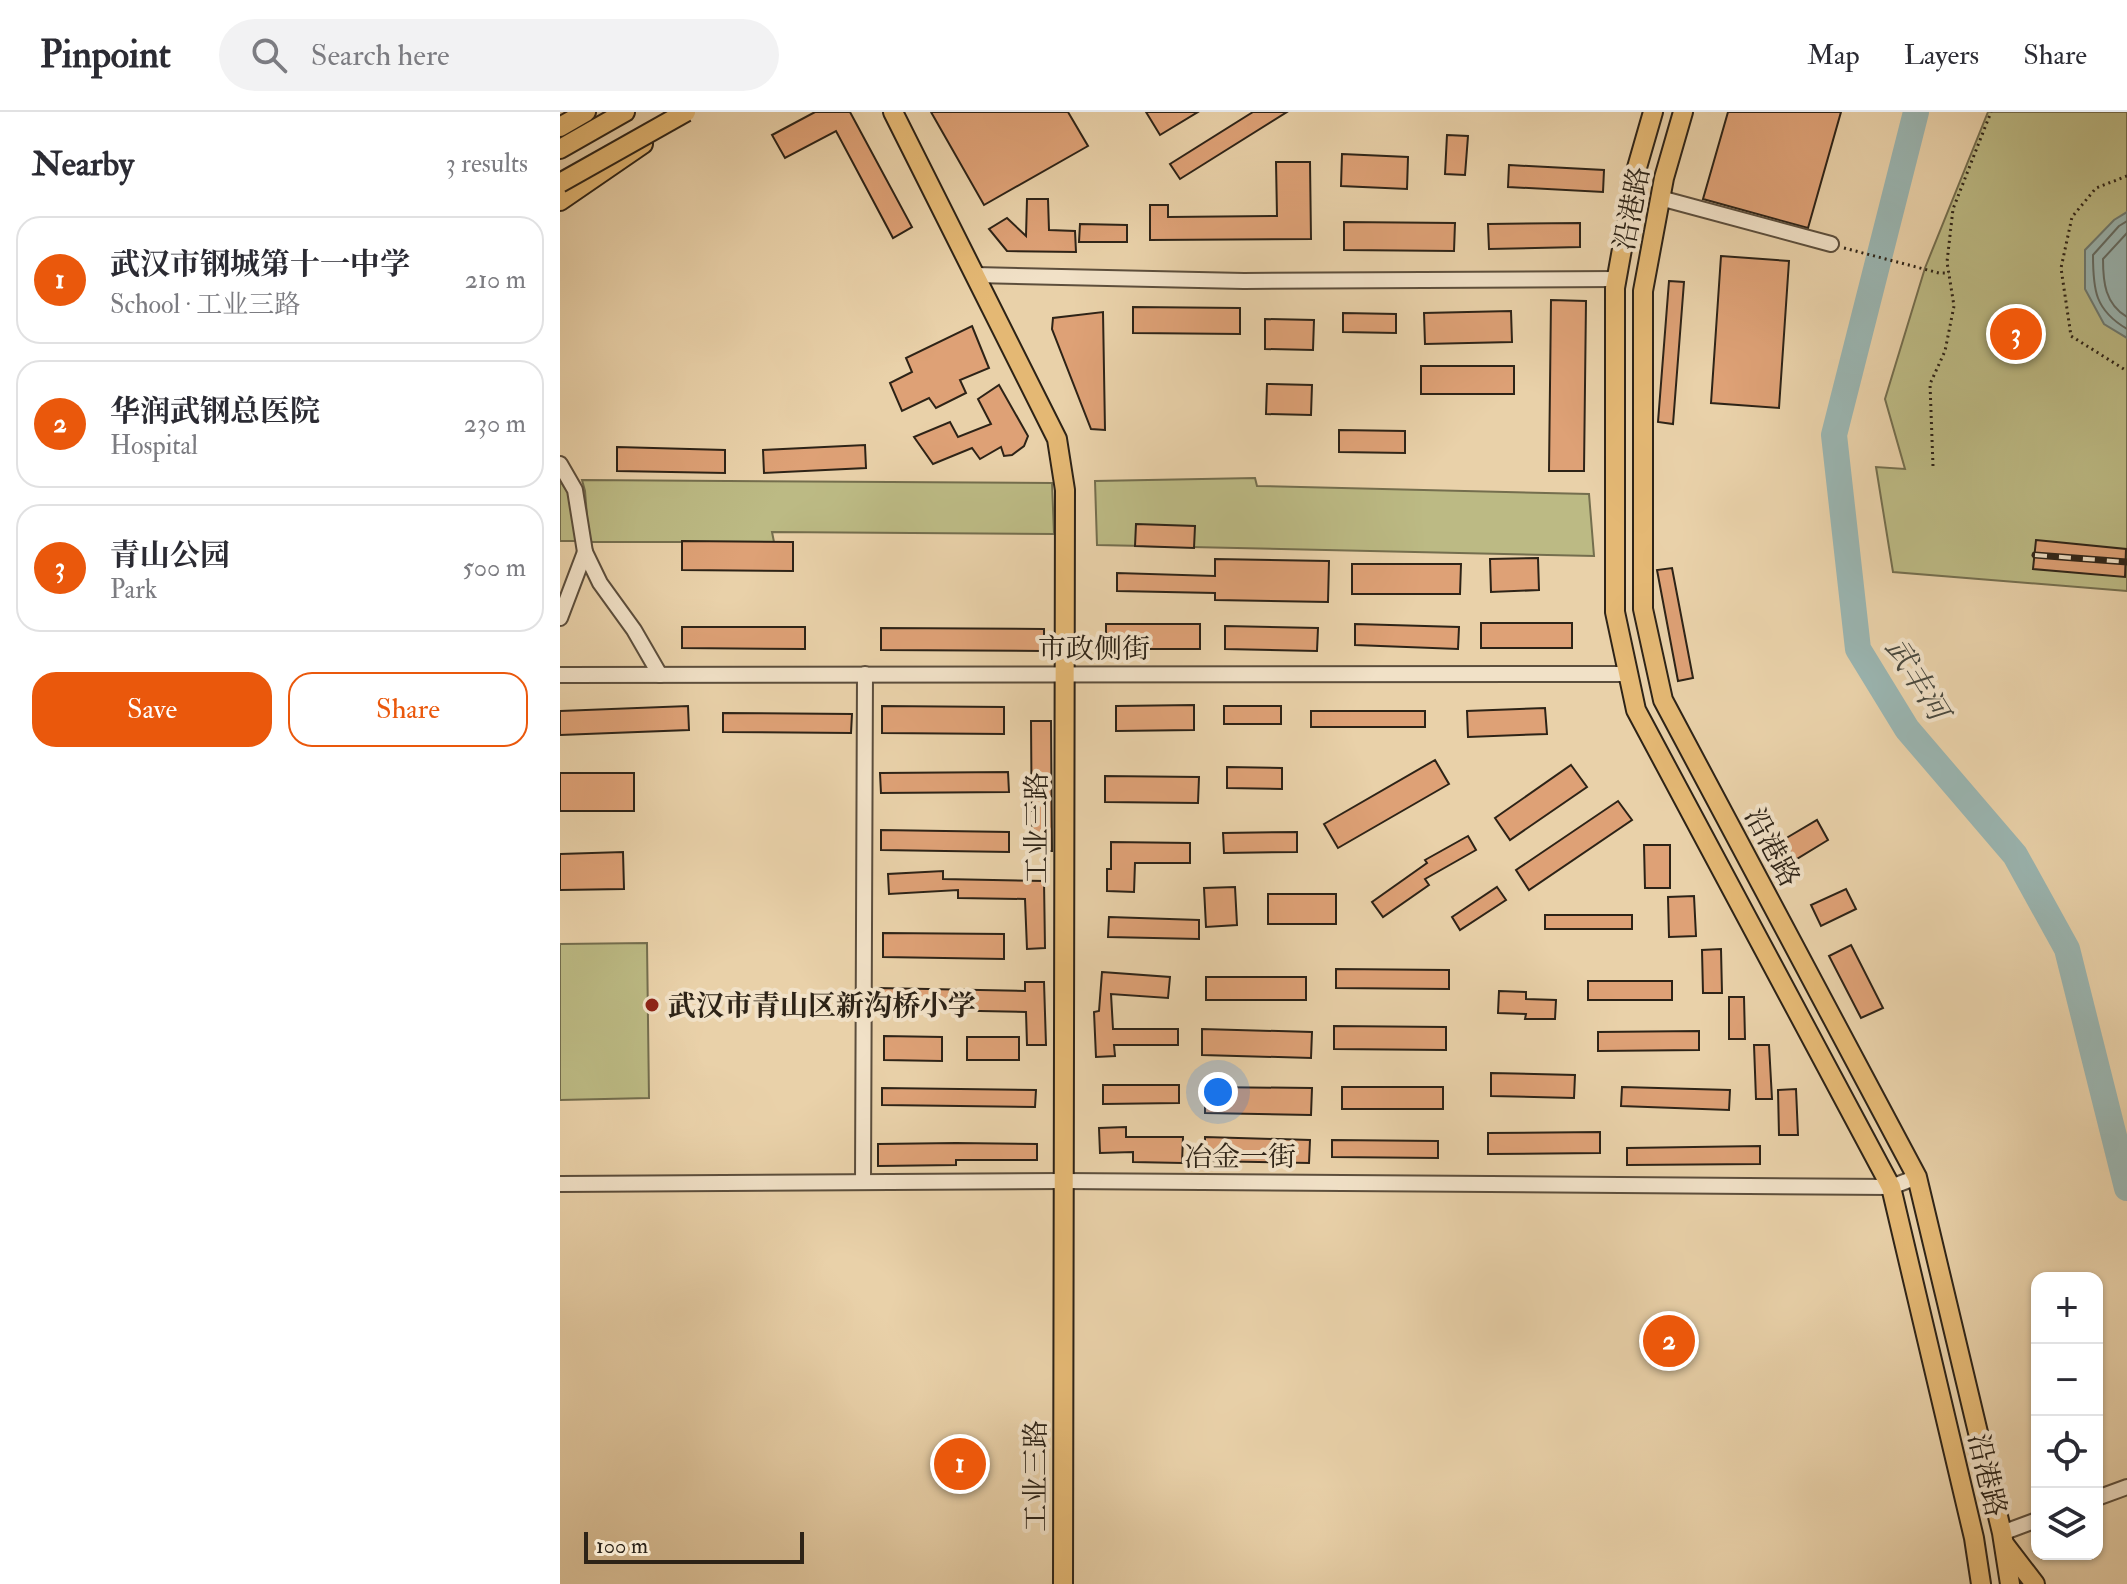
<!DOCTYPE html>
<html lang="en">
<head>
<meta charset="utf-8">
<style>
  body { margin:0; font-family:"IM FELL Double Pica","Noto Serif SC",serif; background:#f2f2f3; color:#2b2b33 }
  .controls { position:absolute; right:24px; bottom:24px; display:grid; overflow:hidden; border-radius:16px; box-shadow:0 2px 6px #0004 }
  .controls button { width:72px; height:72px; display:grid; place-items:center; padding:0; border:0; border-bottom:2px solid #e1e1e2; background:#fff; color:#2b2b33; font:40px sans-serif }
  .scale { position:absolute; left:24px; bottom:20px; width:220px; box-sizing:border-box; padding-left:8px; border:4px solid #2d2317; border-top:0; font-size:22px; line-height:28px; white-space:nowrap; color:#2d2317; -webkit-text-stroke:6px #f1e1c7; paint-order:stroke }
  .you { position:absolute; left:658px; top:980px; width:28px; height:28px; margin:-20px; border:6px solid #fff; border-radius:50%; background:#1a73e8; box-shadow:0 0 0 12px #1a73e833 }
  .badge { display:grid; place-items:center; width:52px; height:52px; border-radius:50%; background:#ea580c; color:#fff; font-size:26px; font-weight:700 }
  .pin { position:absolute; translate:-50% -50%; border:4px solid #fff; box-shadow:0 2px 8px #0006 }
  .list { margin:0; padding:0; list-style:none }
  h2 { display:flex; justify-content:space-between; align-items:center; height:104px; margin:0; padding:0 32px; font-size:34px }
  h2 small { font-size:26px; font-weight:400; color:#7c7c81 }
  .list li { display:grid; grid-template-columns:52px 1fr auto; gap:24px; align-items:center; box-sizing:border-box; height:128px; margin:0 16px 16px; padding:0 16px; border:2px solid #e1e1e2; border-radius:24px }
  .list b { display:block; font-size:30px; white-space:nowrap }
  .list p { margin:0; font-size:26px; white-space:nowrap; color:#7c7c81 }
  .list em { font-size:26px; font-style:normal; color:#7c7c81 }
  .actions { display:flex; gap:16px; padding:24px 32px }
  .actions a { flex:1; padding:18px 0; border:2px solid #ea580c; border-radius:24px; text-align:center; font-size:28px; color:#ea580c }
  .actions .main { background:#ea580c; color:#fff }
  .icon { flex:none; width:44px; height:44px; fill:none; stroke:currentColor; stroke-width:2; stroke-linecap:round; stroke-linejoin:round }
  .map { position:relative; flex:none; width:1567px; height:1472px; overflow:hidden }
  header { display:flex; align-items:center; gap:48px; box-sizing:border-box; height:112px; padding:0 40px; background:#fff; border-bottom:2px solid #e1e1e2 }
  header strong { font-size:38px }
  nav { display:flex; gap:44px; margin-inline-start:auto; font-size:28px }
  .search { width:560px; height:72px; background:#f2f2f3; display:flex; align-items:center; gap:20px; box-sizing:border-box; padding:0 28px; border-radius:44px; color:#7c7c81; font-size:30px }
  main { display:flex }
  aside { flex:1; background:#fff }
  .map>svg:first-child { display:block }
  .green { fill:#bcba84; stroke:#746e4e; stroke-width:2 }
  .water { fill:#9ab5b1; stroke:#6e7b73; stroke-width:2 }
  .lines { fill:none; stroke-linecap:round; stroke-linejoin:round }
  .shore { stroke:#646c64; stroke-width:2 }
  .river { stroke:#9ab5b1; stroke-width:26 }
  .building { fill:#dea176; stroke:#2d2317; stroke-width:2 }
  .minor-casing { stroke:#5c4e3c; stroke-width:18 }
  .major-casing { stroke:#2d2317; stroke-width:22 }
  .path { stroke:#2d2317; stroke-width:3; stroke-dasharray:2 4; stroke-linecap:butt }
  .minor { stroke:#f1e1c7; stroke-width:14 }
  .major { stroke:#e4b874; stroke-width:18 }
  .rail-casing { stroke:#2d2317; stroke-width:7 }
  .rail { stroke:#f1e1c7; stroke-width:4; stroke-dasharray:12; stroke-linecap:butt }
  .major-bridge-casing { stroke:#2d2317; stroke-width:22; stroke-linecap:butt }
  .major-bridge { stroke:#e4b874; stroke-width:18 }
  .poi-dot { fill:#8f2418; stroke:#f1e1c7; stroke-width:3 }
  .labels { text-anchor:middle; stroke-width:8; stroke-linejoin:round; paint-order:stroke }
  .street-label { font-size:28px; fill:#2d2317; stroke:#f1e1c7 }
  .poi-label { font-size:28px; font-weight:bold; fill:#2d2317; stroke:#f1e1c7; text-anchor:start }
  .water-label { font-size:30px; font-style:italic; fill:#48483e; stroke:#f1e1c7 }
</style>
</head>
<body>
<header>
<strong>Pinpoint</strong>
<div class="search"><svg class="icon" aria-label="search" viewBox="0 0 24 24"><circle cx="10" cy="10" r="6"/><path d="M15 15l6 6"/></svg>Search here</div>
<nav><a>Map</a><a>Layers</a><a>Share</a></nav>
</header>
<main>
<aside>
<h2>Nearby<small>3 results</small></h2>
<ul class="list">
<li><span class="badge">1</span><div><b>武汉市钢城第十一中学</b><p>School · 工业三路</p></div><em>210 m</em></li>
<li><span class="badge">2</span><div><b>华润武钢总医院</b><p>Hospital</p></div><em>230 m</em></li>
<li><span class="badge">3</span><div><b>青山公园</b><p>Park</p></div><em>500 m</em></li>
</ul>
<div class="actions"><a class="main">Save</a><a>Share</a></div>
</aside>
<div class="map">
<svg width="1567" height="1472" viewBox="0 0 1567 1472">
  <rect width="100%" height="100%" fill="#e9d1a9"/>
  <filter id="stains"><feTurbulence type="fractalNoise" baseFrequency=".0025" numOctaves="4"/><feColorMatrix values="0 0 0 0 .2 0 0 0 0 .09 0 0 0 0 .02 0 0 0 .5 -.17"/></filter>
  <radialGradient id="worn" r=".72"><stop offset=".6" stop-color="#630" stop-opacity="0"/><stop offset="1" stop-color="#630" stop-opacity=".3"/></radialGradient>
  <g class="green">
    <polygon points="1428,0 1567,0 1567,479 1333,460 1316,355 1345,357 1325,287 1365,156"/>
    <polygon points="695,366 697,374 1029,382 1034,444 537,433 535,369"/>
    <polygon points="22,368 492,371 494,422 212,420 214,430 29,430 25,379"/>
    <polygon points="0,369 9,382 16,429 0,429"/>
    <polygon points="87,831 89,986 0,988 0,832"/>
  </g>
  <polygon class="water" points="1567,100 1567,226 1544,212 1525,177 1525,138 1554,108"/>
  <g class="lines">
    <g class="shore">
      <path d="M1567,109L1559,114L1533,143C1533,178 1535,198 1567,217"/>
      <path d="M1567,121L1543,147C1543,170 1545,192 1567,205"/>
    </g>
    <polyline class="river" points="1356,0 1274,323 1298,537 1347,617 1455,743 1507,837 1567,1076"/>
  </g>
  <g class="building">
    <polygon points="255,0 290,0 352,115 333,126 276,19 225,46 212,23"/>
    <polygon points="371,0 508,0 528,34 424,93"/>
    <polygon points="586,0 638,0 600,23"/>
    <polygon points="693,0 727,0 620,67 610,52"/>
    <polygon points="1168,0 1281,0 1248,116 1143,87"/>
    <polygon points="887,23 908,24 905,63 885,62"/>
    <polygon points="782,42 848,45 847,77 781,74"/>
    <polygon points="716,50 750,50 751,127 590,128 590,93 608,93 608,105 717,104"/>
    <polygon points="949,53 1044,58 1043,80 948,75"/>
    <polygon points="467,87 488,87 489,118 515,119 516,140 447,139 429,117 447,106 466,124"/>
    <polygon points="784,110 895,111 894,139 784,138"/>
    <polygon points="1020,111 1020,135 929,137 928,112"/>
    <polygon points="520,112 567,113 567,130 519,130"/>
    <polygon points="1161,144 1229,149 1219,296 1151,291"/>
    <polygon points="1109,169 1124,170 1113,312 1098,310"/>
    <polygon points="991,188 1026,189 1024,359 989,359"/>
    <polygon points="573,195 680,196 680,222 573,221"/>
    <polygon points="951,199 952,230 865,232 864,201"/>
    <polygon points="543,200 545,318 531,317 492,217 493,206"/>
    <polygon points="783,201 836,202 836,221 783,220"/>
    <polygon points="705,207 754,208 753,238 705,237"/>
    <polygon points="412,214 429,256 400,268 406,281 376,296 369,286 342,299 330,271 352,260 346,246"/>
    <rect x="861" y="254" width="93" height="28"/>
    <polygon points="707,272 752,273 751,303 706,302"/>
    <polygon points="439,273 468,324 464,334 452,343 444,344 441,335 420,347 412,336 373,352 354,325 390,310 398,325 431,312 418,287"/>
    <polygon points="779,318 845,319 845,341 779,340"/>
    <polygon points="305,333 306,356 204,361 203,338"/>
    <polygon points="57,335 165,338 165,361 57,359"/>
    <polygon points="576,412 635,414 634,436 575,434"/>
    <polygon points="1476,428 1566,437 1565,465 1473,457"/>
    <polygon points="122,429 233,430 233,459 122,458"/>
    <polygon points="978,446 979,478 931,480 930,447"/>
    <polygon points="655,447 769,449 768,490 655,488 655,481 557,479 557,461 655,464"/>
    <polygon points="792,452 901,452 900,482 792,482"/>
    <polygon points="1112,456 1133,566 1118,569 1097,458"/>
    <rect x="921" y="511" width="91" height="25"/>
    <rect x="546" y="512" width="94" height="25"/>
    <polygon points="795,512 899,515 898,537 795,533"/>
    <polygon points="665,514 758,516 757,539 665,537"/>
    <polygon points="122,515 245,515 245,537 122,536"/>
    <polygon points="321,516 484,517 484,539 321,538"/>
    <polygon points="634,593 634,618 556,619 556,594"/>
    <polygon points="128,594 129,618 0,623 0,599"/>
    <polygon points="322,594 444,595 444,622 322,621"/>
    <rect x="664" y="594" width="57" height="18"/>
    <polygon points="985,596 987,622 908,625 907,599"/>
    <rect x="751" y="599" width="114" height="16"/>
    <polygon points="163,601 292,602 291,621 163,620"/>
    <polygon points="471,609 491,609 492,739 472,739"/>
    <polygon points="875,648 889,672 778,736 764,712"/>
    <polygon points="1011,653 1027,675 950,728 935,706"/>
    <polygon points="667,655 722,656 722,677 667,676"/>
    <polygon points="448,660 449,680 321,681 320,661"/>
    <rect x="0" y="661" width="74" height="38"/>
    <polygon points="545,664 639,665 638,691 545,690"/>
    <polygon points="1058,689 1072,708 969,778 956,758"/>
    <polygon points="1257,708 1268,728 1235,748 1223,728"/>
    <polygon points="321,718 449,720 449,740 321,738"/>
    <polygon points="737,720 737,740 664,741 663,721"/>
    <polygon points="908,724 916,738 865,767 869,773 823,805 812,790 867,751 865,748"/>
    <polygon points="551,730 630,731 630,751 575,751 574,780 547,779 547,757 551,757"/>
    <polygon points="1084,733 1110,733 1110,776 1085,776"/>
    <polygon points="63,740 64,777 0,778 0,742"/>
    <polygon points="383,759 383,767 484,769 485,836 467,837 465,787 398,786 398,778 329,782 328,762"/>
    <polygon points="675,775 677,813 646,815 644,776"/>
    <polygon points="937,775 946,788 900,818 892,805"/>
    <polygon points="1286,777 1296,797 1261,814 1251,793"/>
    <rect x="708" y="782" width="68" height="30"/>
    <polygon points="1134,784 1136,824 1109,825 1108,785"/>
    <rect x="985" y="803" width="87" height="14"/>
    <polygon points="549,805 639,808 639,827 548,825"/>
    <polygon points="323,821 444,822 444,847 323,845"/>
    <polygon points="1291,833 1323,896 1301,906 1269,844"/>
    <polygon points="1161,837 1162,881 1143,881 1142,838"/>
    <polygon points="776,857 889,858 889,877 776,876"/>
    <polygon points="542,860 610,865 608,886 551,882 553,917 618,917 618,933 554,933 555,944 536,945 534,900 539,899"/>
    <rect x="646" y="865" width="100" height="23"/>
    <rect x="1028" y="869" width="84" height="19"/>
    <polygon points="465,870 484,870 486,933 467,933 466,900 318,897 318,876 465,879"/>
    <polygon points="939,879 966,880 966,887 996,888 995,907 965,907 966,902 938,901"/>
    <polygon points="1169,885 1184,885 1185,927 1169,927"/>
    <polygon points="774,914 886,915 886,938 774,937"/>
    <polygon points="642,917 752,920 751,946 642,943"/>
    <polygon points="1139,919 1139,938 1038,939 1038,920"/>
    <polygon points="324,924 382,925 382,949 324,948"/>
    <rect x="407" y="925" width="52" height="23"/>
    <polygon points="1194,933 1209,933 1212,987 1196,987"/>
    <polygon points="931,961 1015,963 1014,986 931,984"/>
    <polygon points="543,973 619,973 619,991 543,992"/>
    <polygon points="645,975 752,976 751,1003 645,1001"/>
    <rect x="782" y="975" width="101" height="22"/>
    <polygon points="1062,975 1170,978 1169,998 1061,994"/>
    <polygon points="322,976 476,978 475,995 322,993"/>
    <polygon points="1236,977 1238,1023 1219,1023 1218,978"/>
    <polygon points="566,1015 566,1025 623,1025 622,1051 573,1050 573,1040 540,1041 539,1016"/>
    <polygon points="1040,1020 1040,1041 928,1042 928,1021"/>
    <polygon points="645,1025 750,1028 749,1051 645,1049"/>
    <polygon points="772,1028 878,1029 878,1046 772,1045"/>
    <polygon points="396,1031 477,1032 477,1048 396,1048 396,1053 318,1054 318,1032"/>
    <polygon points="1200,1034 1200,1052 1067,1053 1067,1036"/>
  </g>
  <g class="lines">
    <g class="minor-casing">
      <g id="minor">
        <polyline points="1100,86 1271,132"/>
        <polyline points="415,163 684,169 1057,167"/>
        <polyline points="0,352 15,378 25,440 40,471 74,518 100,563"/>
        <polyline points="0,506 25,440"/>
        <polyline points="0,563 1068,562"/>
        <polyline points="303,1070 305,562"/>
        <polyline points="0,1072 503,1069 1331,1075 1357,1065"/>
        <polyline points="1537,1386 1567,1375"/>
        <polyline points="1442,1421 1477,1408"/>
      </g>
    </g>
    <g class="major-casing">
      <g id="major">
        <polyline points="333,0 497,327 505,378 503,1472"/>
        <polyline points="1093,0 1076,59 1055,176 1055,500 1076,598 1331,1075 1414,1426 1421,1472"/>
        <polyline points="1123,0 1104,66 1083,179 1083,497 1103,588 1357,1065 1442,1421 1450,1472"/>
        <polyline points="0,15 26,0"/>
        <polyline points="0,37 65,0"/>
        <polyline points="0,89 83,32"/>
        <polyline points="1445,1433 1475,1472"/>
      </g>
    </g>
    <g class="path">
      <polyline points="1567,64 1536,76 1512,105 1501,156 1511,224 1567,259"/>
      <polyline points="1284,136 1379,161 1389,161"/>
      <polyline points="1373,354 1370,272 1385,239 1394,194 1387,150 1393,97 1431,0"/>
    </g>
    <use href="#minor" class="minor"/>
    <use href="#major" class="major"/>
    <g class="rail-casing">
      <polyline id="rail" points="1475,443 1567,450"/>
    </g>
    <use href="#rail" class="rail"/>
    <g class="major-bridge-casing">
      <polyline id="major-bridge" points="0,71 126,0"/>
    </g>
    <use href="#major-bridge" class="major-bridge"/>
  </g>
  <circle class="poi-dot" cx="92" cy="893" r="8"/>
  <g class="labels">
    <g class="street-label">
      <text transform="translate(1071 96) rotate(-79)" y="10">沿港路</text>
      <text x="534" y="546">市政侧街</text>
      <text transform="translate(476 716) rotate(-90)" y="10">工业三路</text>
      <text transform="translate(1213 735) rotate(62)" y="10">沿港路</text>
      <text x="680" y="1054">冶金一街</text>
      <text transform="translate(1428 1363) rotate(77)" y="10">沿港路</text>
      <text transform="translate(475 1364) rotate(-90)" y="10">工业三路</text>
    </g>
    <g class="poi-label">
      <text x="108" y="903">武汉市青山区新沟桥小学</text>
    </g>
    <g class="water-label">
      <text transform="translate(1357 567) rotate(58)" y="10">武丰河</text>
    </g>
  </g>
  <rect width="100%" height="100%" filter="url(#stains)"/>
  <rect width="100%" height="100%" fill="url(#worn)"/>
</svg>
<div class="controls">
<button>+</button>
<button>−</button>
<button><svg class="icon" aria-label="locate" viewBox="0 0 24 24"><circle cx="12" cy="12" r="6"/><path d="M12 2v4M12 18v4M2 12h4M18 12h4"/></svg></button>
<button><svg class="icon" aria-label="layers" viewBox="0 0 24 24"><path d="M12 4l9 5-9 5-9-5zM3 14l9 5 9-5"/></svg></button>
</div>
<div class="scale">100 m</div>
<div class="you"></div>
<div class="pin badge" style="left:400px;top:1352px">1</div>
<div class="pin badge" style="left:1109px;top:1229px">2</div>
<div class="pin badge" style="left:1456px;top:222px">3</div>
</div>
</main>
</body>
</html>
